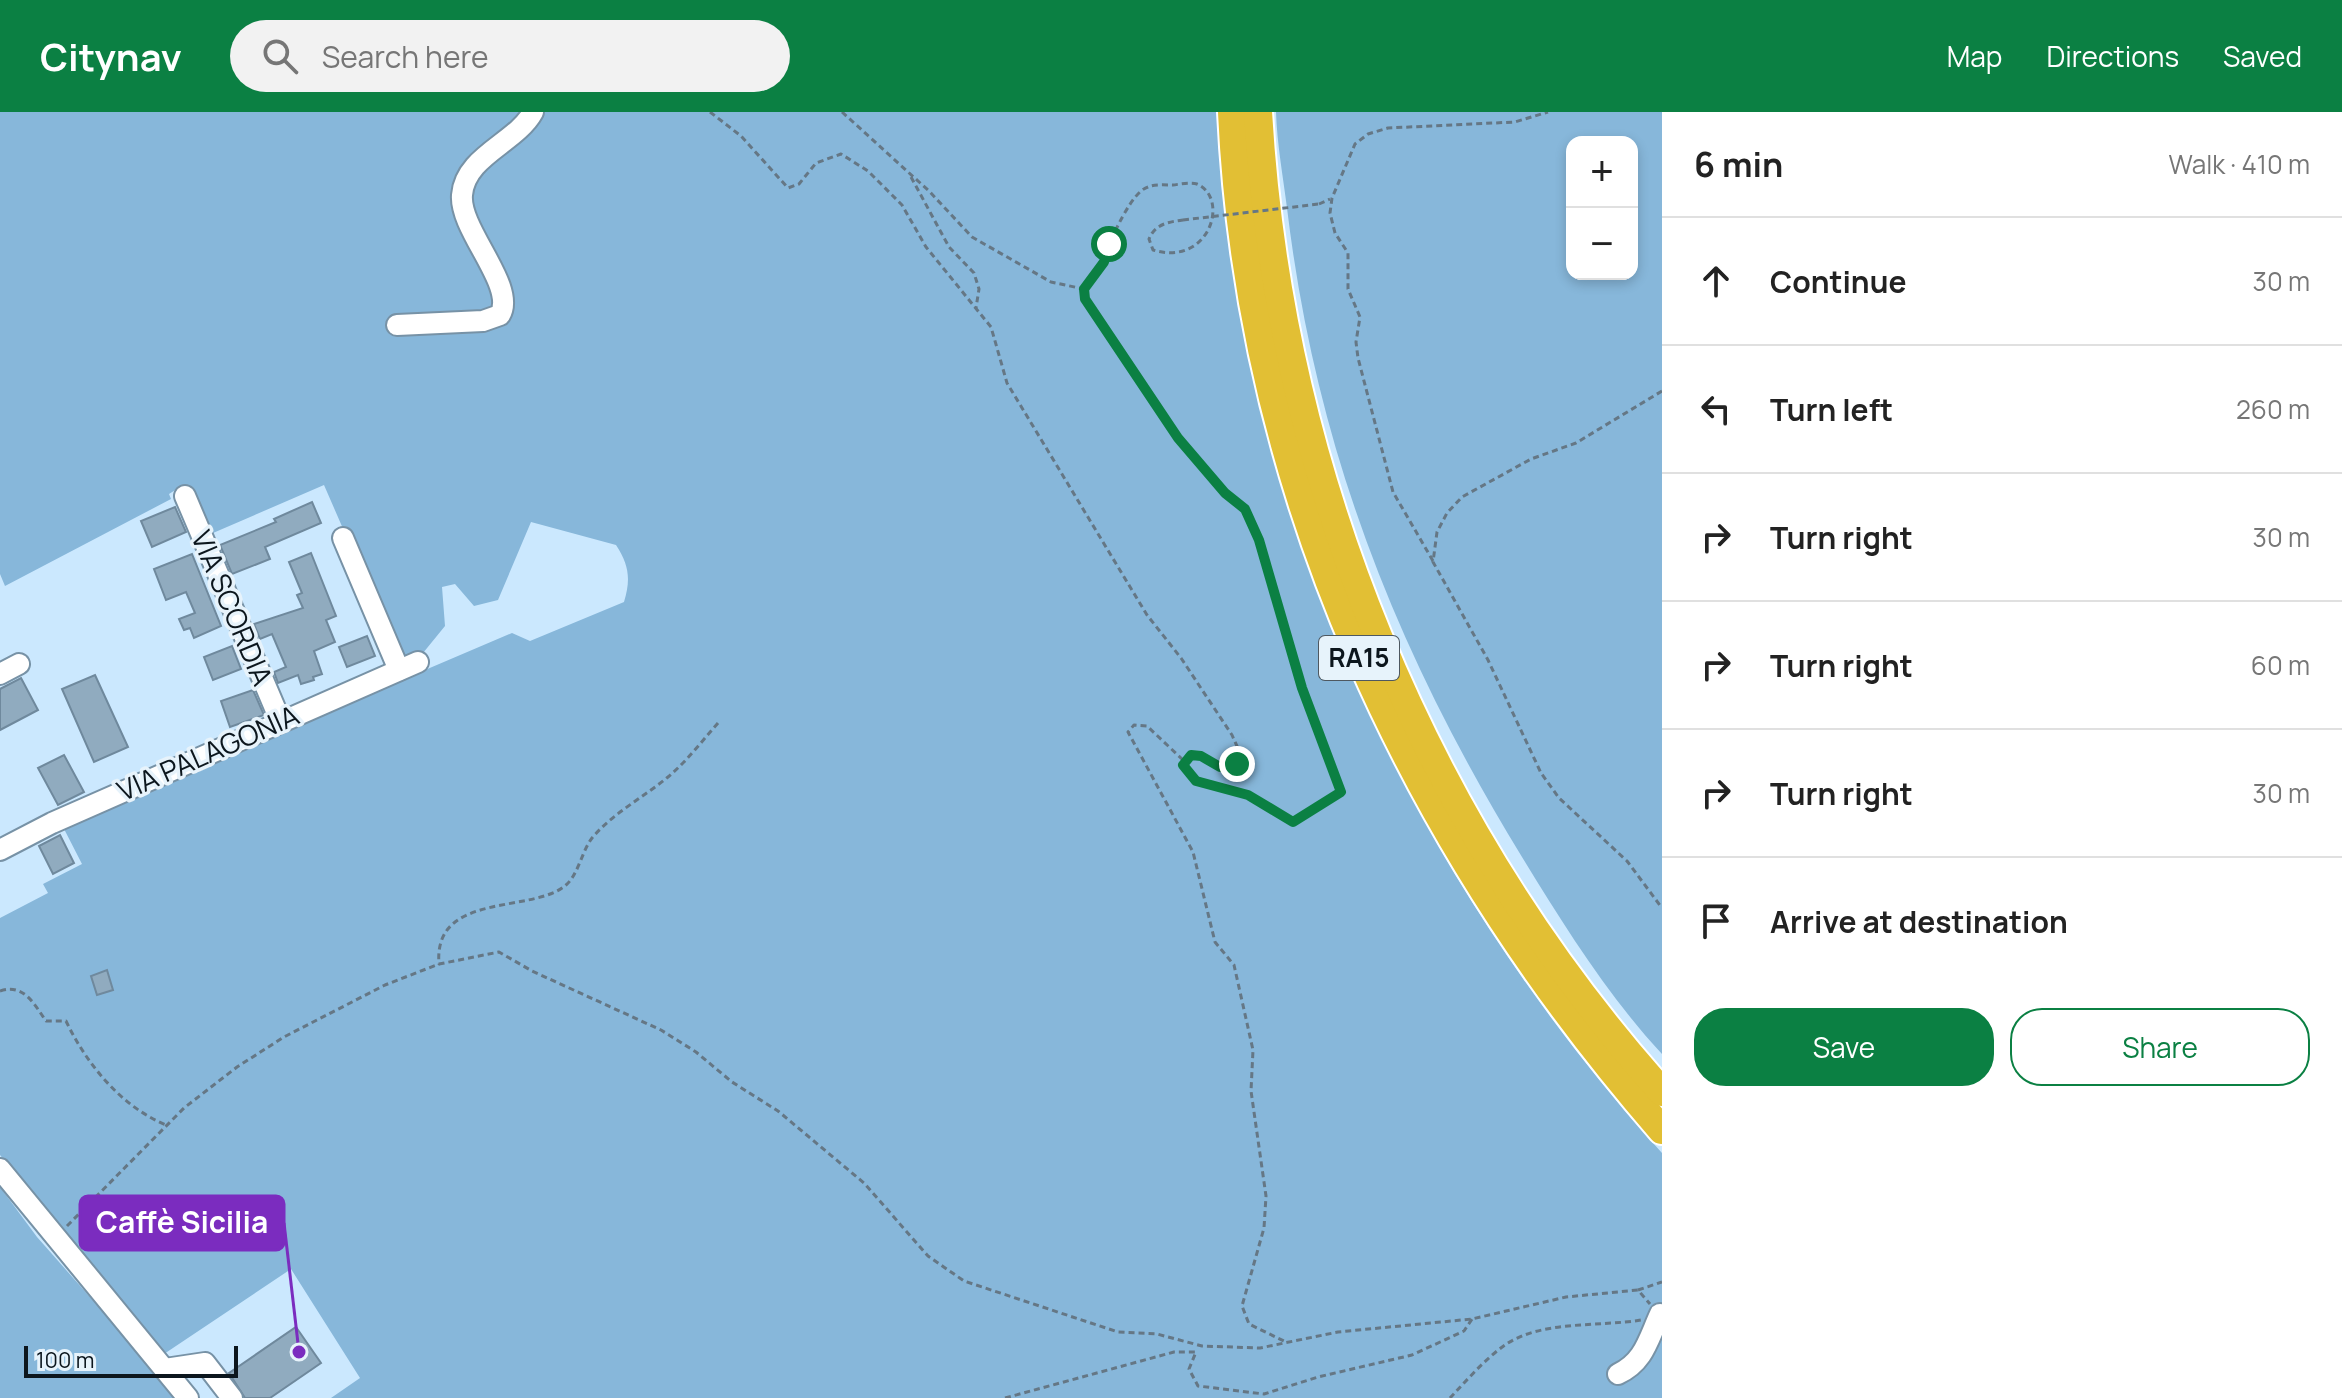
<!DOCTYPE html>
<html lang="en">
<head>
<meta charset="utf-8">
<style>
  body { margin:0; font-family:Manrope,sans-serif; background:#f2f2f2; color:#222 }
  .controls { position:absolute; right:24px; top:24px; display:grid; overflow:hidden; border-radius:16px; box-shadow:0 4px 12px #0003 }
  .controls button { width:72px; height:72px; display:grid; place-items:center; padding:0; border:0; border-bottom:2px solid #e0e0e0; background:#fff; color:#222; font:40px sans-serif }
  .scale { position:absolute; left:24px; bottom:20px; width:214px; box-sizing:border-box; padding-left:8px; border:4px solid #0c161d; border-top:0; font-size:22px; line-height:28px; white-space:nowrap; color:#0c161d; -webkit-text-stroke:6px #e7f3fb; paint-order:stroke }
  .stop { position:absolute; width:24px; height:24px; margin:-18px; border:6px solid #0b8043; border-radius:50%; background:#fff }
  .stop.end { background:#0b8043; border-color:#fff; box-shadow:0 2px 8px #0008 }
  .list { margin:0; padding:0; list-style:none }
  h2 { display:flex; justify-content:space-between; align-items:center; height:104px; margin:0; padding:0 32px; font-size:34px }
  h2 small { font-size:26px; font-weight:400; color:#767676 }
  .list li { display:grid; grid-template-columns:52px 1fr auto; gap:24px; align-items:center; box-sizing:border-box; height:128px; padding:0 32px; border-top:2px solid #e0e0e0 }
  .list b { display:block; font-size:30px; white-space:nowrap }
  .list em { font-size:26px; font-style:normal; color:#767676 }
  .actions { display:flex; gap:16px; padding:24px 32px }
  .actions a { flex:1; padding:18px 0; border:2px solid #0b8043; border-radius:32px; text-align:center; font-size:28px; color:#0b8043 }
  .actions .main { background:#0b8043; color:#fff }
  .icon { flex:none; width:44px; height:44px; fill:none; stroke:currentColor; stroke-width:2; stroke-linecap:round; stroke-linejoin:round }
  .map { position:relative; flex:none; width:1662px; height:1286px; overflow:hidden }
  header { display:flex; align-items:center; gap:48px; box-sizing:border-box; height:112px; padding:0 40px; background:#0b8043; color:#fff }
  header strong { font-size:38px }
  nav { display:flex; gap:44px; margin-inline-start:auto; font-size:28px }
  .search { width:560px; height:72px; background:#f2f2f2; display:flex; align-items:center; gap:20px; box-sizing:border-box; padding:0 28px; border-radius:44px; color:#767676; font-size:30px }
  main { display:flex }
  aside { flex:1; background:#fff }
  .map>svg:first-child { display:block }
  .green { fill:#87b7da; fill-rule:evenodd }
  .building { fill:#90abbf; stroke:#6f899d; stroke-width:2 }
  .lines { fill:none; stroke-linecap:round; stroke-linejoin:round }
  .minor-casing { stroke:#7792a6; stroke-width:24 }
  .highway-casing { stroke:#fff; stroke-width:32 }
  .path { stroke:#657785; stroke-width:3; stroke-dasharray:6 4; stroke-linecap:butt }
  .minor { stroke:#fff; stroke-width:20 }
  .highway { stroke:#e2bf34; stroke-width:28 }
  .path-bridge { stroke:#657785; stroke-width:3; stroke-dasharray:6 4; stroke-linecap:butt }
  .route { stroke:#0b8043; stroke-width:10 }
  .labels { text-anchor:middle; stroke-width:7; stroke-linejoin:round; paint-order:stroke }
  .shield { fill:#e7f3fb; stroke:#4e5860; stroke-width:2 }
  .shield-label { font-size:26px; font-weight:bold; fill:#0c161d }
  .street-label { font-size:28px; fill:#0c161d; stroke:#e7f3fb }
  .leader { fill:none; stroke:#7b2cbf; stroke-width:3 }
  .callout-dot { fill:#7b2cbf; stroke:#e7f3fb; stroke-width:3 }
  .callout { fill:#7b2cbf; stroke:#7b2cbf; stroke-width:3 }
  .callout-label { font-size:30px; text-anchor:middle; font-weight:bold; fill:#fff }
</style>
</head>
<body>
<header>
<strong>Citynav</strong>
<div class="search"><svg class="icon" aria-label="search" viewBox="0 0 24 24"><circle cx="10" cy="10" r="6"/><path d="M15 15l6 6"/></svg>Search here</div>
<nav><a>Map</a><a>Directions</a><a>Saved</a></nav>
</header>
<main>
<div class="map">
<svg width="1662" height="1286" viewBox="0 0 1662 1286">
  <rect width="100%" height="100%" fill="#cbe8fe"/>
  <g class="green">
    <path d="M0,0H1218C1220,71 1230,139 1244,209C1302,521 1450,806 1662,1041V1286H331L360,1266L291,1157L161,1244L0,1043V806L48,781L43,772L82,752L62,713L512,521L530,529L624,490C631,467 629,453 616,433L531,410L498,488L474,494L455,472L442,475L445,514L423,541L401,550L324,373L213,421L196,382L180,375L169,382L171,387L5,474L0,462Z"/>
    <path d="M1276,0H1662V942C1608,884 1563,812 1522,745C1396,539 1316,337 1287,96C1283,64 1277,32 1276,0ZM1572,30H1632V162H1572Z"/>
    <polygon points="0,1075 37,1125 179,1286 0,1286"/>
  </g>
  <g class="building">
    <polygon points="312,390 321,411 265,435 270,447 232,462 220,433 276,410 274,407"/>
    <polygon points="175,395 186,420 152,435 141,409"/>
    <polygon points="311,441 336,504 326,508 335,530 314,539 322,562 313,565 314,568 301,572 298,563 278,571 274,560 286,555 272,522 260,527 254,512 303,496 297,483 302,481 289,450"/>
    <polygon points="192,442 221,514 194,526 190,516 184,518 179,507 195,501 186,480 166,488 154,457"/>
    <polygon points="367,524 375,544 347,555 339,535"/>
    <polygon points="232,534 241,557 213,568 204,545"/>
    <polygon points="95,563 128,635 94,650 62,577"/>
    <polygon points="21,566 38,598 0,618 0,577"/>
    <polygon points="253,578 264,603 230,615 221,589"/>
    <polygon points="64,643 84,680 58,693 38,656"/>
    <polygon points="60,723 74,751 53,762 39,734"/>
    <polygon points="107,858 113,878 97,883 91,864"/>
    <polygon points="296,1215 321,1251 270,1286 245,1286 229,1261"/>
  </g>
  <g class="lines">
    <g class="minor-casing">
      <g id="minor">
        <path d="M397,213L483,209L500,203C517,174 459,118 462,83C465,44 516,31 533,0"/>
        <polyline points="185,384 280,608"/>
        <polyline points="343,426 399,558"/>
        <polyline points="0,562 19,552"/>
        <polyline points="0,738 52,711 418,550"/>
        <polyline points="0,1057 188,1286"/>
        <polyline points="165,1257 205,1251 232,1286"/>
        <path d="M1618,1262C1644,1250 1648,1228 1660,1202"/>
      </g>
    </g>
    <g class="highway-casing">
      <g id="highway">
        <path d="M1232,0C1250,384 1413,731 1662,1018"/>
        <path d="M1258,0C1279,360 1422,711 1662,980"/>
      </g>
    </g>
    <g class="path">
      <path d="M710,0L741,24L788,76L799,72L816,51L841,42L868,59L902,93L926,135L991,215L1007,271L1147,503L1181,546L1232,623L1240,641L1237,652L1220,655C1206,647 1198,640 1183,648L1187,660L1196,669L1248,683L1293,710L1308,704L1341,680L1302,576L1259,428L1245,397L1225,381L1178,326L1085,187L1084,177C1103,155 1125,82 1148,75C1155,72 1165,73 1173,73C1181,72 1190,70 1197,72C1230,86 1210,155 1153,138L1149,127C1155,112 1168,110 1183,108"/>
      <polyline points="842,0 929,79 972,125 1051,170 1084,177"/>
      <polyline points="911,65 949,135 974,161 979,177 976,196"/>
      <polyline points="1319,92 1330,87"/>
      <polyline points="1662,279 1576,331 1531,347 1462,385 1447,401 1437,420 1433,450 1488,548 1541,661 1559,686 1627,749 1662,796"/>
      <polyline points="1433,449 1393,380 1358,246 1356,230 1360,205 1348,177 1348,141 1335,121 1330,101 1332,86 1355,32 1368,22 1388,16 1515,10 1548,0"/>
      <path d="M718,611C702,629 687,649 668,665C644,685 613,701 592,726C582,739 578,763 566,773C533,802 433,779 439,852L499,840L532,859L661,918L696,940L732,970L778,999L864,1071L928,1144L964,1169L1118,1220L1157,1222L1202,1234L1260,1236L1338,1220L1472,1207L1566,1185L1638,1178L1650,1192"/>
      <polyline points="1183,648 1147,614 1134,613 1128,620 1193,740 1215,830 1234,853 1253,938 1251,979 1266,1084 1264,1116 1242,1194 1249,1212 1286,1230"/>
      <path d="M0,879C24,871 34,892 46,909H66C87,953 122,995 166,1013"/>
      <polyline points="67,1114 184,996 237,955 284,925 385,873 439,852"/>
      <polyline points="1638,1178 1662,1170"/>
      <polyline points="1005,1286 1174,1240 1196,1240 1189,1257 1198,1274 1264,1282 1318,1265 1412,1243 1464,1219 1472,1207"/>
      <path d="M1450,1286C1467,1268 1485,1247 1505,1233C1541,1208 1599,1215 1641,1208"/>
    </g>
    <use href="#minor" class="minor"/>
    <use href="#highway" class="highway"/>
    <polyline class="path-bridge" points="1183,108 1319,92"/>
  </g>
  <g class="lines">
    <polyline class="route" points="1109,132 1104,150 1084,177 1085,187 1178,326 1225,381 1245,397 1259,428 1302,576 1341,680 1293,710 1248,683 1196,669 1183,653 1191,643 1201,644 1220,655 1237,652"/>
  </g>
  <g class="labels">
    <rect class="shield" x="1319" y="524" width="80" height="44" rx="6"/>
    <g class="shield-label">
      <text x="1359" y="555">RA15</text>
    </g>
    <g class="street-label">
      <text transform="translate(232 496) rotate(67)" y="10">VIA SCORDIA</text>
      <text transform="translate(208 641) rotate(-24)" y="10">VIA PALAGONIA</text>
    </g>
  </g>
  <path class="leader" d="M299 1240L284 1111"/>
  <circle class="callout-dot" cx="299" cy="1240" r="8"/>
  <rect class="callout" x="80" y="1084" width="204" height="54" rx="8"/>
  <g class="callout-label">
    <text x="182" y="1121">Caffè Sicilia</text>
  </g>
</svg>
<div class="controls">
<button>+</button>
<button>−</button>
</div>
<div class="scale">100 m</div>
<div class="stop" style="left:1109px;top:132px"></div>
<div class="stop end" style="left:1237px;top:652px"></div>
</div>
<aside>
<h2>6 min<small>Walk · 410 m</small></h2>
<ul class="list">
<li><svg class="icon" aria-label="ahead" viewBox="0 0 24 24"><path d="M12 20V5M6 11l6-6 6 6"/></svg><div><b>Continue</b></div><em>30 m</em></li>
<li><svg class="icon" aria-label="left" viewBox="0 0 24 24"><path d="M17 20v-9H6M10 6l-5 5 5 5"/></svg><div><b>Turn left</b></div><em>260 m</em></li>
<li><svg class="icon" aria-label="right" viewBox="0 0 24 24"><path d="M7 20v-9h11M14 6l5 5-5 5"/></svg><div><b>Turn right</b></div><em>30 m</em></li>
<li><svg class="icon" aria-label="right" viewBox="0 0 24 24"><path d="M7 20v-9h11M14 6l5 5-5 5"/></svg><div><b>Turn right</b></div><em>60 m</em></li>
<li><svg class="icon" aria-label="right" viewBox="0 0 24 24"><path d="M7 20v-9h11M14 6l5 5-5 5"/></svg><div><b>Turn right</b></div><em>30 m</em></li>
<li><svg class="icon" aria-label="arrive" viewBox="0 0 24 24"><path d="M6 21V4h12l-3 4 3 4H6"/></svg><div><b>Arrive at destination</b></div></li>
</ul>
<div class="actions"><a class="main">Save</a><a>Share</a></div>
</aside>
</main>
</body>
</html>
